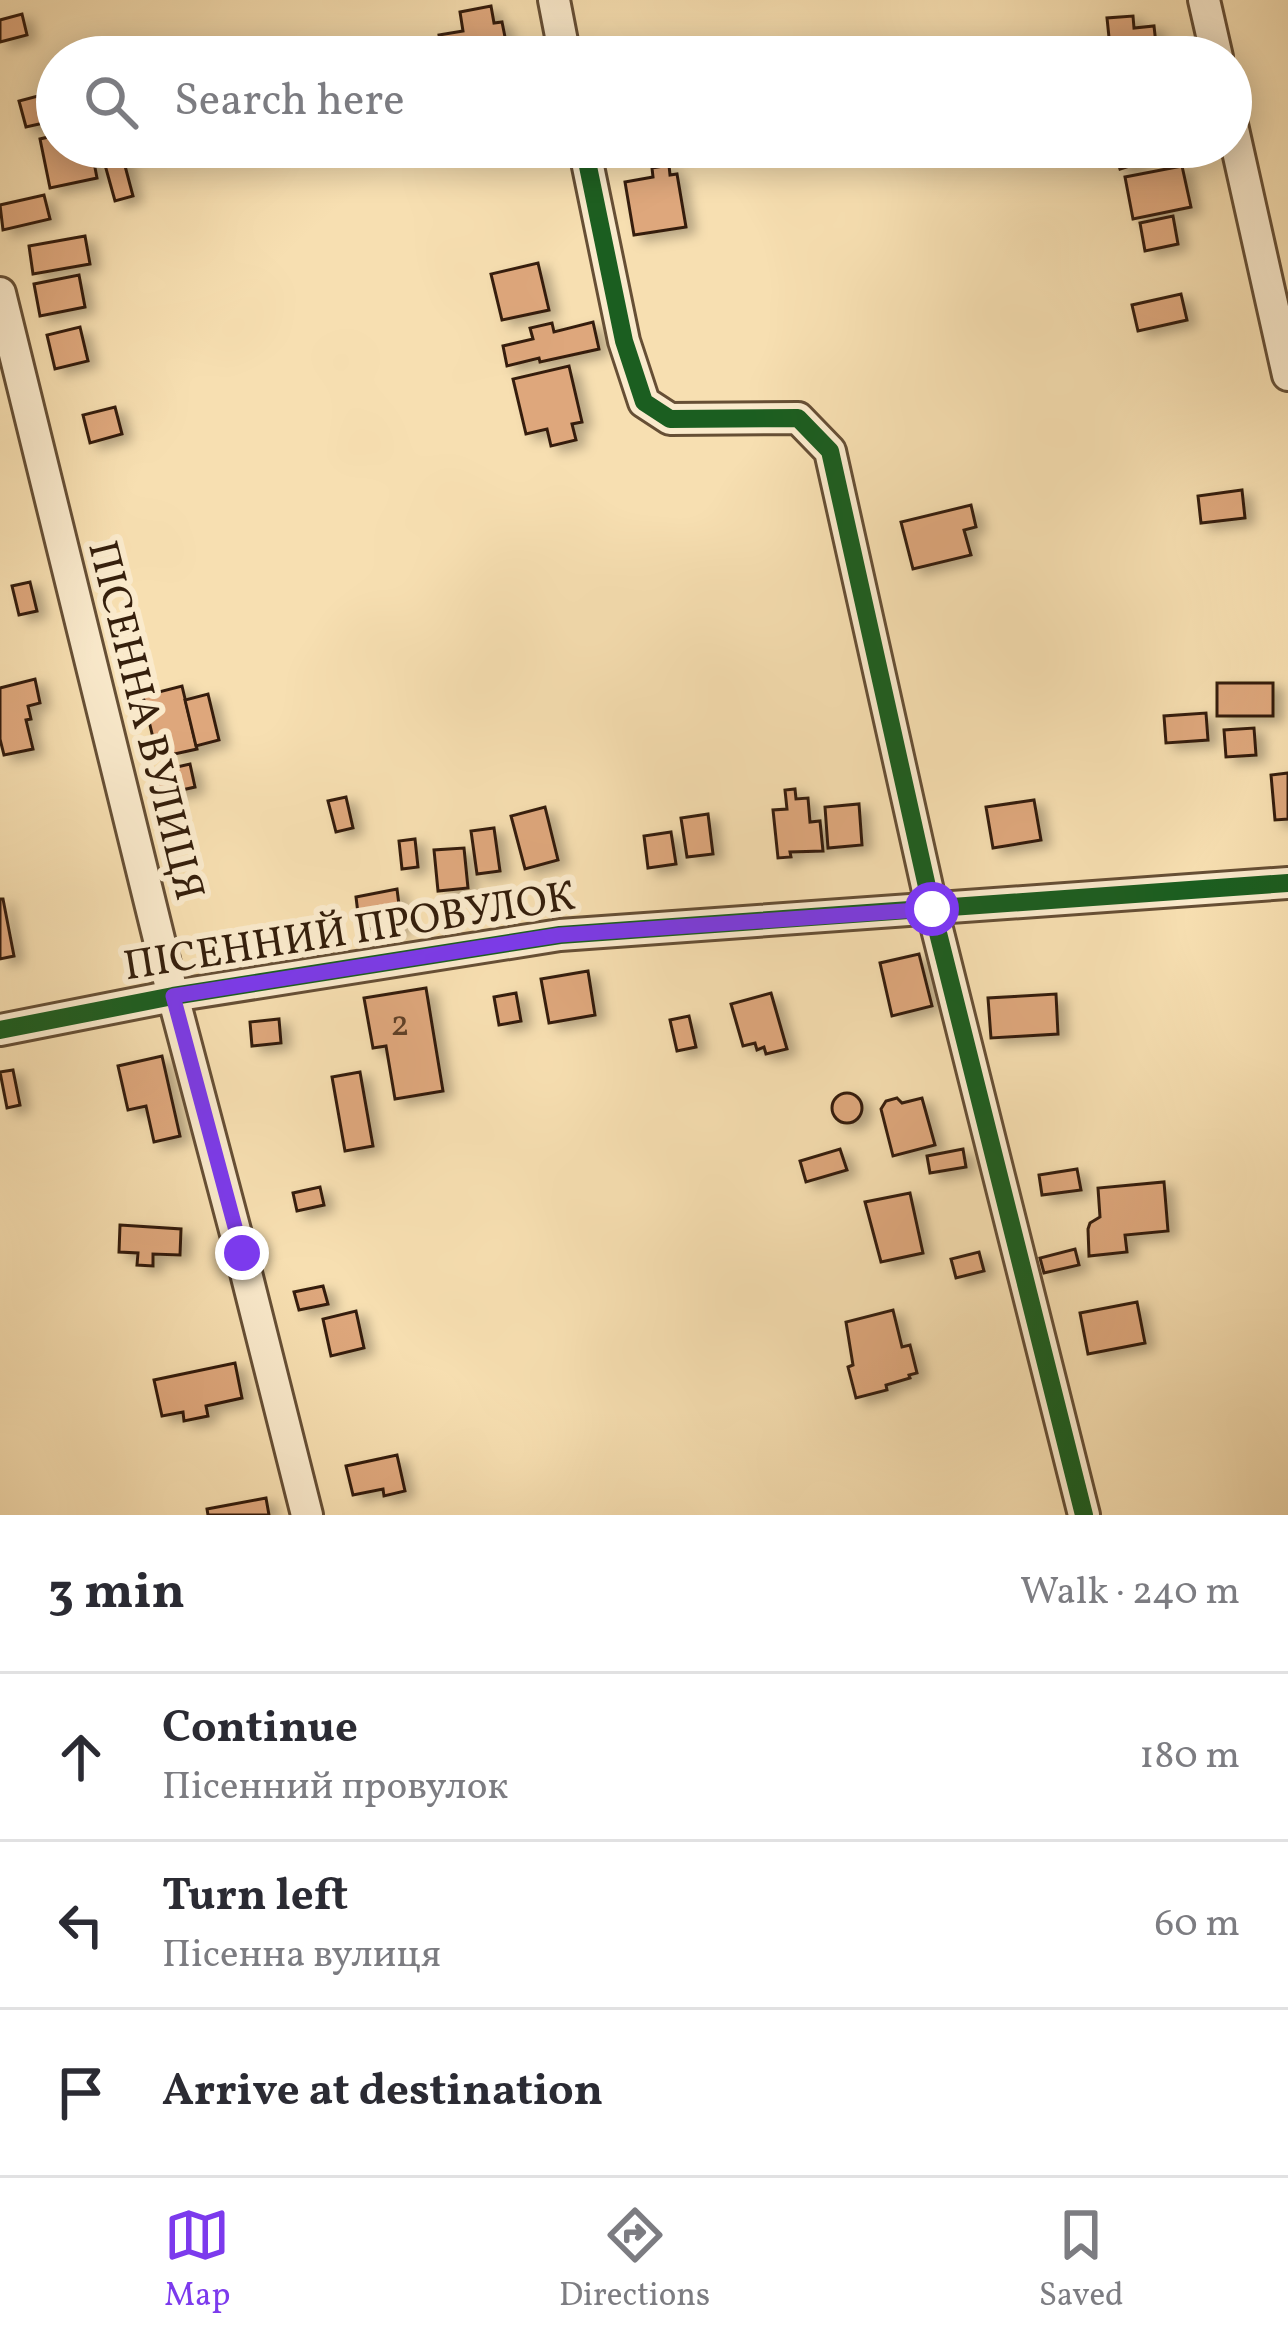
<!DOCTYPE html>
<html lang="en">
<head>
<meta charset="utf-8">
<style>
  body { margin:0; font-family:Vollkorn,serif; background:#f7f7f7; color:#2b2b33 }
  .stop { position:absolute; width:36px; height:36px; margin:-27px; border:9px solid #7c3aed; border-radius:50%; background:#fff }
  .stop.end { background:#7c3aed; border-color:#fff; box-shadow:0 3px 12px #0008 }
  .list { margin:0; padding:0; list-style:none }
  h2 { display:flex; justify-content:space-between; align-items:center; height:156px; margin:0; padding:0 48px; font-size:51px }
  h2 small { font-size:39px; font-weight:400; color:#7c7c81 }
  .list li { display:grid; grid-template-columns:78px 1fr auto; gap:36px; align-items:center; box-sizing:border-box; height:168px; padding:0 48px; border-top:3px solid #e1e1e2 }
  .list b { display:block; font-size:45px; white-space:nowrap }
  .list p { margin:0; font-size:39px; white-space:nowrap; color:#7c7c81 }
  .list em { font-size:39px; font-style:normal; color:#7c7c81 }
  .icon { flex:none; width:66px; height:66px; fill:none; stroke:currentColor; stroke-width:2; stroke-linecap:round; stroke-linejoin:round }
  .map { position:relative; flex:none; width:1288px; height:1515px; overflow:hidden }
  .search { position:absolute; background:#fff; box-shadow:0 6px 30px #0003; left:36px; right:36px; top:36px; height:132px; display:flex; align-items:center; gap:30px; box-sizing:border-box; padding:0 42px; border-radius:66px; color:#7c7c81; font-size:45px }
  .sheet { height:660px; background:#fff }
  nav { display:flex; justify-content:space-around; align-items:center; box-sizing:border-box; height:168px; border-top:3px solid #e1e1e2; background:#fff; font-size:33px; color:#7c7c81 }
  nav a { display:grid; justify-items:center; gap:6px }
  nav .on { color:#7c3aed }
  .map>svg:first-child { display:block }
  .building { fill:#dea77c; stroke:#351f0c; stroke-width:3; filter:url(#shadow) }
  .lines { fill:none; stroke-linecap:round; stroke-linejoin:round }
  .minor-casing { stroke:#664f35; stroke-width:36 }
  .minor { stroke:#faeacc; stroke-width:30 }
  .cycleway-casing { stroke:#faeacc; stroke-width:26 }
  .cycleway { stroke:#1b5e20; stroke-width:18 }
  .route { stroke:#7c3aed; stroke-width:15 }
  .labels { text-anchor:middle; stroke-width:12; stroke-linejoin:round; paint-order:stroke }
  .number-label { font-size:36px; fill:#5f4128 }
  .street-label { font-size:42px; fill:#351f0c; stroke:#faeacc }
</style>
</head>
<body>
<div class="map">
<svg width="1288" height="1515" viewBox="0 0 1288 1515">
  <defs>
    <filter id="shadow"><feDropShadow dx="9" dy="5.5" stdDeviation="6" flood-color="#0004"/></filter>
  </defs>
  <rect width="100%" height="100%" fill="#f7dfb1"/>
  <filter id="stains"><feTurbulence type="fractalNoise" baseFrequency=".00167" numOctaves="4"/><feColorMatrix values="0 0 0 0 .2 0 0 0 0 .09 0 0 0 0 .02 0 0 0 .5 -.17"/></filter>
  <radialGradient id="worn" r=".72"><stop offset=".6" stop-color="#630" stop-opacity="0"/><stop offset="1" stop-color="#630" stop-opacity=".3"/></radialGradient>
  <g class="building">
    <polygon points="491,6 494,23 502,22 509,57 443,57 439,35 463,31 460,12"/>
    <polygon points="22,14 27,35 0,42 0,20"/>
    <polygon points="1133,16 1134,28 1154,26 1157,53 1111,57 1107,18"/>
    <polygon points="628,43 631,57 592,57 591,50"/>
    <polygon points="57,91 57,120 26,127 19,101"/>
    <polygon points="57,135 57,147 91,147 97,178 50,188 40,139"/>
    <polygon points="100,147 120,147 133,196 115,201"/>
    <polygon points="1113,147 1137,147 1142,162 1120,169"/>
    <polygon points="669,165 670,175 677,174 686,227 634,235 625,182 653,177 652,168"/>
    <polygon points="1182,166 1191,207 1133,219 1125,177"/>
    <polygon points="44,195 50,219 3,230 0,205"/>
    <polygon points="1173,216 1178,244 1145,251 1140,223"/>
    <polygon points="85,236 90,264 33,274 29,246"/>
    <polygon points="538,263 549,310 502,320 491,274"/>
    <polygon points="79,275 85,307 40,316 34,284"/>
    <polygon points="1181,294 1187,320 1138,331 1132,305"/>
    <polygon points="593,322 599,349 540,362 539,358 507,366 503,346 533,339 530,328 552,323 554,332"/>
    <polygon points="80,327 88,361 55,369 47,335"/>
    <polygon points="569,366 582,422 572,424 576,440 551,446 547,429 526,434 513,379"/>
    <polygon points="115,407 122,434 90,443 83,415"/>
    <polygon points="1242,490 1245,518 1201,523 1198,496"/>
    <polygon points="971,505 976,527 964,530 971,555 913,569 901,522"/>
    <polygon points="30,582 37,611 19,615 12,586"/>
    <polygon points="35,679 40,703 28,706 31,719 26,720 33,749 4,755 0,739 0,688"/>
    <rect x="1217" y="683" width="56" height="33"/>
    <polygon points="182,686 197,749 170,755 166,739 154,742 143,696"/>
    <polygon points="208,694 219,740 196,746 185,700"/>
    <polygon points="1206,713 1208,740 1166,743 1164,716"/>
    <polygon points="1254,728 1256,755 1226,757 1224,730"/>
    <polygon points="190,764 195,787 160,795 155,772"/>
    <polygon points="1288,773 1288,819 1275,820 1271,775"/>
    <polygon points="795,789 796,799 808,798 810,822 820,821 823,851 790,852 791,857 778,858 773,810 787,809 785,790"/>
    <polygon points="346,797 353,828 336,832 328,801"/>
    <polygon points="1034,800 1041,840 993,848 986,807"/>
    <polygon points="859,804 862,845 828,848 825,807"/>
    <polygon points="545,807 558,860 525,869 511,816"/>
    <polygon points="708,814 713,854 687,857 681,818"/>
    <polygon points="494,828 500,871 477,874 471,831"/>
    <polygon points="671,832 676,864 648,868 644,836"/>
    <polygon points="415,839 418,867 402,869 399,841"/>
    <polygon points="464,848 468,888 438,891 434,850"/>
    <polygon points="397,889 402,929 376,932 375,928 360,930 356,897"/>
    <polygon points="0,899 3,899 14,956 0,959"/>
    <polygon points="919,954 932,1006 892,1016 880,963"/>
    <polygon points="588,971 595,1015 549,1023 541,979"/>
    <polygon points="426,988 443,1091 395,1099 386,1046 373,1048 364,998"/>
    <polygon points="516,993 521,1021 499,1025 494,997"/>
    <polygon points="771,993 787,1049 766,1054 764,1047 757,1050 755,1043 743,1046 731,1004"/>
    <polygon points="1056,994 1058,1034 991,1038 988,998"/>
    <polygon points="689,1016 696,1047 677,1051 670,1020"/>
    <polygon points="279,1019 281,1043 252,1046 250,1022"/>
    <polygon points="162,1056 180,1136 154,1142 146,1106 128,1110 118,1066"/>
    <polygon points="13,1070 20,1105 7,1108 0,1072"/>
    <polygon points="360,1072 373,1146 345,1151 332,1077"/>
    <circle cx="847" cy="1108" r="15"/>
    <polygon points="897,1098 902,1103 922,1098 935,1145 893,1156 881,1109 886,1101"/>
    <polygon points="840,1149 847,1170 806,1182 800,1161"/>
    <polygon points="963,1149 966,1167 930,1173 927,1156"/>
    <polygon points="1077,1169 1081,1190 1042,1195 1039,1175"/>
    <polygon points="1164,1182 1168,1231 1125,1235 1127,1252 1089,1256 1088,1229 1090,1223 1100,1217 1098,1188"/>
    <polygon points="320,1187 324,1205 297,1211 293,1193"/>
    <polygon points="910,1193 923,1253 881,1262 865,1202"/>
    <polygon points="120,1225 181,1229 180,1255 153,1254 153,1266 137,1265 138,1253 119,1252"/>
    <polygon points="1075,1249 1079,1265 1044,1273 1040,1258"/>
    <polygon points="979,1252 984,1271 956,1278 951,1259"/>
    <polygon points="323,1286 328,1304 299,1310 294,1292"/>
    <polygon points="1137,1302 1145,1343 1088,1354 1080,1313"/>
    <polygon points="893,1310 902,1347 910,1345 917,1373 909,1375 910,1378 886,1385 887,1390 856,1398 848,1367 853,1365 846,1322"/>
    <polygon points="356,1311 364,1348 331,1356 323,1319"/>
    <polygon points="235,1363 242,1398 206,1406 208,1416 184,1421 183,1412 162,1416 154,1380"/>
    <polygon points="397,1455 405,1491 384,1496 383,1489 353,1495 346,1466"/>
    <polygon points="266,1498 269,1515 208,1515 207,1509"/>
  </g>
  <g class="lines">
    <g class="minor-casing">
      <g id="minor">
        <polyline points="554,0 565,57"/>
        <polyline points="1204,0 1217,57"/>
        <polyline points="1231,120 1288,375"/>
        <polyline points="584,147 624,341 644,402 670,419 798,418 830,451 932,909 1084,1515"/>
        <polyline points="0,293 173,996 241,1253 307,1515"/>
        <polyline points="0,1030 173,996 560,935 1288,883"/>
      </g>
    </g>
    <use href="#minor" class="minor"/>
    <g class="cycleway-casing">
      <g id="cycleway">
        <polyline points="584,147 624,341 644,402 670,419 798,418 830,451 932,909 1084,1515"/>
        <polyline points="0,1030 173,996 560,935 1288,883"/>
      </g>
    </g>
    <use href="#cycleway" class="cycleway"/>
  </g>
  <g class="lines">
    <polyline class="route" points="242,1253 173,996 560,935 932,909"/>
  </g>
  <g class="labels">
    <g class="number-label">
      <text x="400" y="1035">2</text>
    </g>
    <g class="street-label">
      <text transform="translate(148 720) rotate(76)" y="15">ПІСЕННА ВУЛИЦЯ</text>
      <text transform="translate(349 929) rotate(-9)" y="15">ПІСЕННИЙ ПРОВУЛОК</text>
    </g>
  </g>
  <rect width="100%" height="100%" filter="url(#stains)"/>
  <rect width="100%" height="100%" fill="url(#worn)"/>
</svg>
<div class="stop" style="left:932px;top:909px"></div>
<div class="stop end" style="left:242px;top:1253px"></div>
<div class="search"><svg class="icon" aria-label="search" viewBox="0 0 24 24"><circle cx="10" cy="10" r="6"/><path d="M15 15l6 6"/></svg>Search here</div>
</div>
<section class="sheet">
<h2>3 min<small>Walk · 240 m</small></h2>
<ul class="list">
<li><svg class="icon" aria-label="ahead" viewBox="0 0 24 24"><path d="M12 20V5M6 11l6-6 6 6"/></svg><div><b>Continue</b><p>Пісенний провулок</p></div><em>180 m</em></li>
<li><svg class="icon" aria-label="left" viewBox="0 0 24 24"><path d="M17 20v-9H6M10 6l-5 5 5 5"/></svg><div><b>Turn left</b><p>Пісенна вулиця</p></div><em>60 m</em></li>
<li><svg class="icon" aria-label="arrive" viewBox="0 0 24 24"><path d="M6 21V4h12l-3 4 3 4H6"/></svg><div><b>Arrive at destination</b></div></li>
</ul>
</section>
<nav>
<a class="on"><svg class="icon" aria-label="map" viewBox="0 0 24 24"><path d="M3 6l6-2 6 2 6-2v14l-6 2-6-2-6 2zM9 4v14M15 6v14"/></svg>Map</a>
<a><svg class="icon" aria-label="directions" viewBox="0 0 24 24"><path d="M12 3l9 9-9 9-9-9zM9 14v-3h6M13 9l2 2-2 2"/></svg>Directions</a>
<a><svg class="icon" aria-label="saved" viewBox="0 0 24 24"><path d="M7 4h10v16l-5-4-5 4z"/></svg>Saved</a>
</nav>
</body>
</html>
